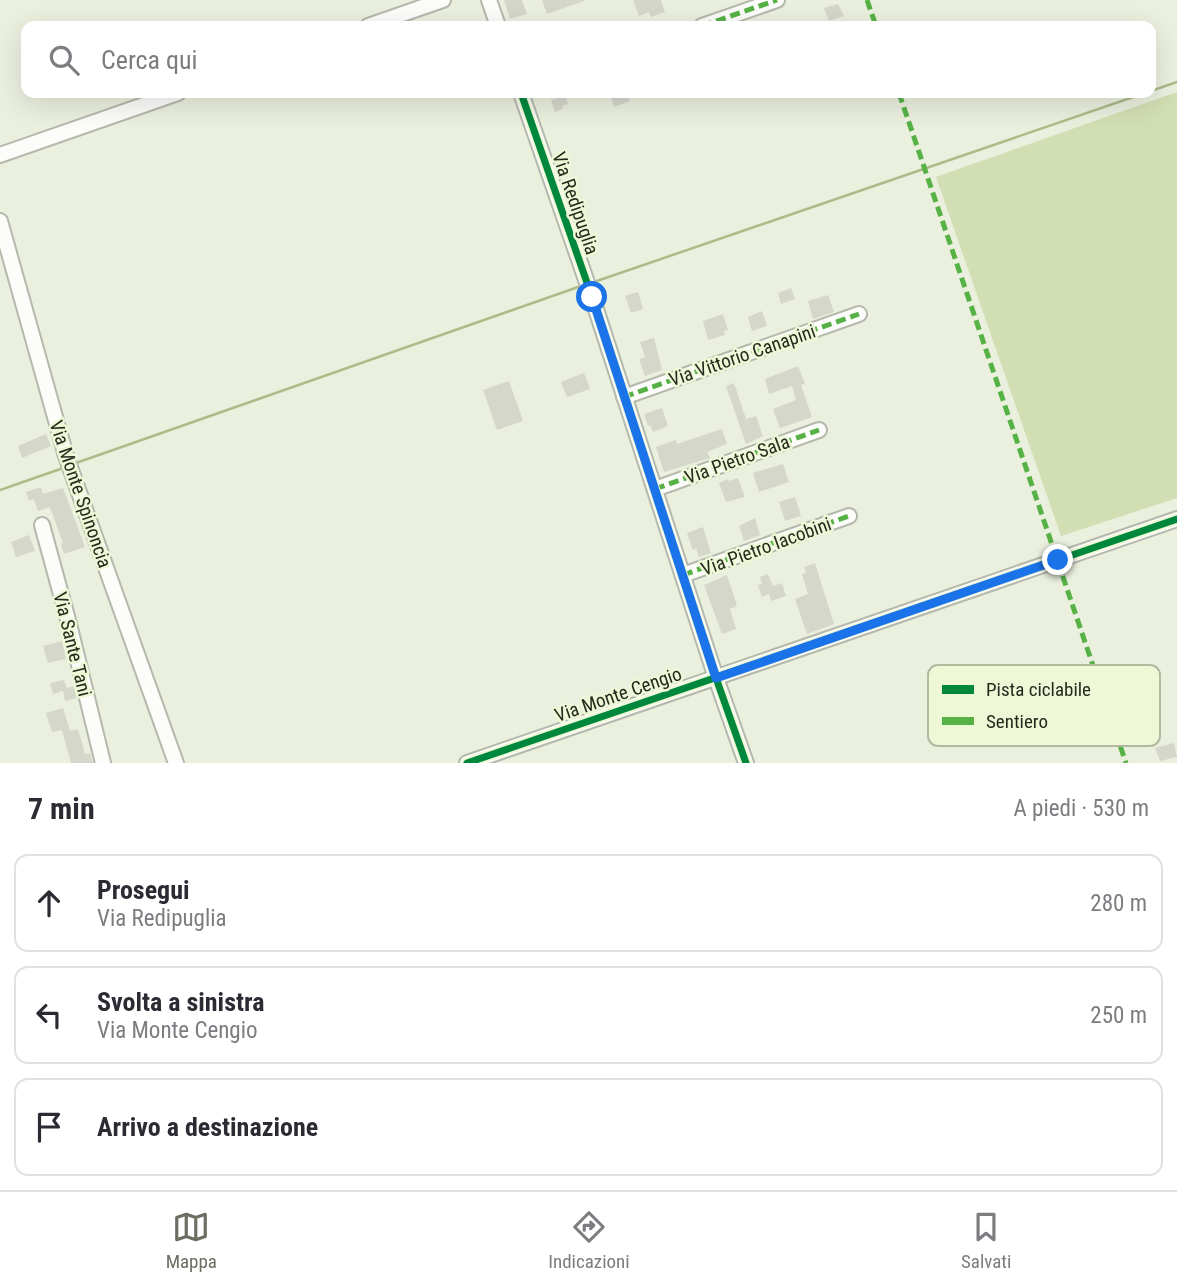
<!DOCTYPE html>
<html lang="it">
<head>
<meta charset="utf-8">
<style>
  body { margin:0; font-family:"Roboto Condensed",sans-serif; background:#f7f7f7; color:#2b2b33 }
  .stop { position:absolute; width:21px; height:21px; margin:-16px; border:5px solid #1a73e8; border-radius:50%; background:#fff }
  .stop.end { background:#1a73e8; border-color:#fff; box-shadow:0 2px 7px #0008 }
  .list { margin:0; padding:0; list-style:none }
  h2 { display:flex; justify-content:space-between; align-items:center; height:91px; margin:0; padding:0 28px; font-size:30px }
  h2 small { font-size:23px; font-weight:400; color:#7c7c81 }
  .list li { display:grid; grid-template-columns:46px 1fr auto; gap:21px; align-items:center; box-sizing:border-box; height:98px; margin:0 14px 14px; padding:0 14px; border:2px solid #e1e1e2; border-radius:14px }
  .list b { display:block; font-size:26px; white-space:nowrap }
  .list p { margin:0; font-size:23px; white-space:nowrap; color:#7c7c81 }
  .list em { font-size:23px; font-style:normal; color:#7c7c81 }
  .icon { flex:none; width:38px; height:38px; fill:none; stroke:currentColor; stroke-width:2; stroke-linecap:round; stroke-linejoin:round }
  .map { position:relative; flex:none; width:1177px; height:763px; overflow:hidden }
  .search { position:absolute; background:#fff; box-shadow:0 7px 28px #0002; left:21px; right:21px; top:21px; height:77px; display:flex; align-items:center; gap:18px; box-sizing:border-box; padding:0 24px; border-radius:14px; color:#7c7c81; font-size:26px }
  .sheet { height:427px; background:#fff }
  nav { display:flex; justify-content:space-around; align-items:center; box-sizing:border-box; height:98px; border-top:2px solid #e1e1e2; background:#fff; font-size:19px; color:#7c7c81 }
  nav a { display:grid; justify-items:center; gap:4px }
  nav .on { color:#6b6e61 }
  .map>svg:first-child { display:block }
  .green { fill:#d2deb3 }
  .lines { fill:none; stroke-linecap:round; stroke-linejoin:round }
  .stream { stroke:#aebb89; stroke-width:2.5 }
  .building { fill:#d4d7ca }
  .minor-casing { stroke:#b5b9ac; stroke-width:18 }
  .minor { stroke:#fcfdfa; stroke-width:14 }
  .quiet { stroke:#56b245; stroke-width:5; stroke-dasharray:10 5; stroke-linecap:butt }
  .cycleway-casing { stroke:#eef7d6; stroke-width:11 }
  .cycleway { stroke:#00873e; stroke-width:7 }
  .route { stroke:#1a73e8; stroke-width:9 }
  .labels { text-anchor:middle; stroke-width:5; stroke-linejoin:round; paint-order:stroke }
  .street-label { font-size:19px; fill:#26291d; stroke:#eef7d6 }
  .key { fill:#eef7d6; stroke:#b2b99e; stroke-width:2 }
  .key-label { font-size:19px; fill:#26291d }
</style>
</head>
<body>
<div class="map">
<svg width="1177" height="763" viewBox="0 0 1177 763">
  <rect width="100%" height="100%" fill="#eaefde"/>
  <polygon class="green" points="1177,92 1177,498 1061,536 936,177"/>
  <g class="lines">
    <g class="stream">
      <polyline points="1151,91 1177,82"/>
      <polyline points="591,283 1145,93"/>
      <polyline points="76,463 581,286"/>
      <polyline points="0,490 66,467"/>
    </g>
  </g>
  <g class="building">
    <polygon points="504,0 522,0 527,14 510,19"/>
    <polygon points="542,0 584,0 584,1 547,14"/>
    <polygon points="633,0 661,0 665,12 651,17 649,12 639,16"/>
    <polygon points="838,4 844,16 829,21 824,8"/>
    <polygon points="565,93 568,104 562,106 563,109 555,112 551,100 557,98 556,95"/>
    <polygon points="615,93 627,93 630,101 614,107 611,97 616,96"/>
    <polygon points="791,288 795,299 781,304 778,293"/>
    <polygon points="638,292 643,309 631,313 625,296"/>
    <polygon points="828,295 834,312 813,319 808,301"/>
    <polygon points="762,311 767,326 752,331 748,317"/>
    <polygon points="723,314 728,330 724,331 725,335 708,340 703,321"/>
    <polygon points="654,338 662,370 645,376 639,359 645,357 640,342"/>
    <polygon points="798,366 805,384 801,385 812,417 780,428 773,409 796,400 792,386 769,394 765,379"/>
    <polygon points="584,373 590,389 567,397 561,382"/>
    <polygon points="509,381 523,421 497,430 483,390"/>
    <polygon points="734,383 746,419 756,416 763,436 746,444 726,386"/>
    <polygon points="662,408 668,426 653,432 650,425 648,426 644,414"/>
    <polygon points="722,429 727,444 707,452 710,458 664,472 656,447 676,440 677,444"/>
    <polygon points="46,434 51,446 22,458 18,446"/>
    <polygon points="783,464 789,482 759,492 753,473"/>
    <polygon points="738,478 745,497 726,502 719,483 728,479 729,481"/>
    <polygon points="41,487 43,494 63,488 85,547 64,554 61,544 63,543 50,507 38,511 34,499 29,501 26,492"/>
    <polygon points="795,497 801,516 785,521 779,502"/>
    <polygon points="755,518 760,535 744,541 739,526"/>
    <polygon points="703,527 711,553 699,557 696,548 693,550 687,533"/>
    <polygon points="29,535 35,551 16,557 11,542"/>
    <polygon points="815,563 834,624 807,634 795,599 808,594 802,574 806,573 804,567"/>
    <polygon points="768,574 773,586 782,583 786,596 771,601 769,594 762,597 758,585 762,584 760,577"/>
    <polygon points="727,575 737,606 730,609 736,629 722,634 704,585"/>
    <polygon points="62,641 66,659 48,663 43,646"/>
    <polygon points="64,680 67,688 74,686 77,698 65,701 63,691 53,694 50,683"/>
    <polygon points="63,708 70,731 78,729 85,754 90,753 93,763 71,763 62,730 52,732 46,713"/>
    <polygon points="1174,743 1177,757 1160,761 1155,748"/>
  </g>
  <g class="lines">
    <g class="minor-casing">
      <g id="minor">
        <polyline points="489,0 498,26"/>
        <polyline points="368,26 443,0"/>
        <polyline points="702,26 777,0"/>
        <polyline points="521,93 592,297 716,678 746,763"/>
        <polyline points="0,155 178,93"/>
        <polyline points="0,221 66,456 176,763"/>
        <polyline points="624,397 859,314"/>
        <polyline points="655,489 819,430"/>
        <polyline points="42,525 68,620 103,763"/>
        <polyline points="683,575 849,516"/>
        <polyline points="467,763 1177,519"/>
      </g>
    </g>
    <use href="#minor" class="minor"/>
    <g class="quiet">
      <polyline points="867,0 876,26"/>
      <polyline points="702,26 777,0"/>
      <polyline points="899,93 1126,763"/>
      <polyline points="624,397 859,314"/>
      <polyline points="655,489 819,430"/>
      <polyline points="683,575 849,516"/>
    </g>
    <g class="cycleway-casing">
      <g id="cycleway">
        <polyline points="521,93 592,297 716,678 746,763"/>
        <polyline points="467,763 1177,519"/>
      </g>
    </g>
    <use href="#cycleway" class="cycleway"/>
  </g>
  <g class="lines">
    <polyline class="route" points="592,297 716,678 1058,560"/>
  </g>
  <g class="labels">
    <g class="street-label">
      <text transform="translate(576 203) rotate(71)" y="7">Via Redipuglia</text>
      <text transform="translate(742 355) rotate(-19)" y="7">Via Vittorio Canapini</text>
      <text transform="translate(737 459) rotate(-20)" y="7">Via Pietro Sala</text>
      <text transform="translate(81 494) rotate(71)" y="7">Via Monte Spinoncia</text>
      <text transform="translate(766 546) rotate(-20)" y="7">Via Pietro Iacobini</text>
      <text transform="translate(73 644) rotate(76)" y="7">Via Sante Tani</text>
      <text transform="translate(618 694) rotate(-19)" y="7">Via Monte Cengio</text>
    </g>
  </g>
  <rect x="928" y="665" width="232" height="81" rx="10" class="key"/>
  <rect x="942" y="685" width="32" height="9" fill="#00873e"/>
  <rect x="942" y="717" width="32" height="8" fill="#56b245"/>
  <g class="key-label">
    <text x="986" y="696">Pista ciclabile</text>
    <text x="986" y="728">Sentiero</text>
  </g>
</svg>
<div class="stop" style="left:592px;top:297px"></div>
<div class="stop end" style="left:1058px;top:560px"></div>
<div class="search"><svg class="icon" aria-label="search" viewBox="0 0 24 24"><circle cx="10" cy="10" r="6"/><path d="M15 15l6 6"/></svg>Cerca qui</div>
</div>
<section class="sheet">
<h2>7 min<small>A piedi · 530 m</small></h2>
<ul class="list">
<li><svg class="icon" aria-label="ahead" viewBox="0 0 24 24"><path d="M12 20V5M6 11l6-6 6 6"/></svg><div><b>Prosegui</b><p>Via Redipuglia</p></div><em>280 m</em></li>
<li><svg class="icon" aria-label="left" viewBox="0 0 24 24"><path d="M17 20v-9H6M10 6l-5 5 5 5"/></svg><div><b>Svolta a sinistra</b><p>Via Monte Cengio</p></div><em>250 m</em></li>
<li><svg class="icon" aria-label="arrive" viewBox="0 0 24 24"><path d="M6 21V4h12l-3 4 3 4H6"/></svg><div><b>Arrivo a destinazione</b></div></li>
</ul>
</section>
<nav>
<a class="on"><svg class="icon" aria-label="map" viewBox="0 0 24 24"><path d="M3 6l6-2 6 2 6-2v14l-6 2-6-2-6 2zM9 4v14M15 6v14"/></svg>Mappa</a>
<a><svg class="icon" aria-label="directions" viewBox="0 0 24 24"><path d="M12 3l9 9-9 9-9-9zM9 14v-3h6M13 9l2 2-2 2"/></svg>Indicazioni</a>
<a><svg class="icon" aria-label="saved" viewBox="0 0 24 24"><path d="M7 4h10v16l-5-4-5 4z"/></svg>Salvati</a>
</nav>
</body>
</html>
